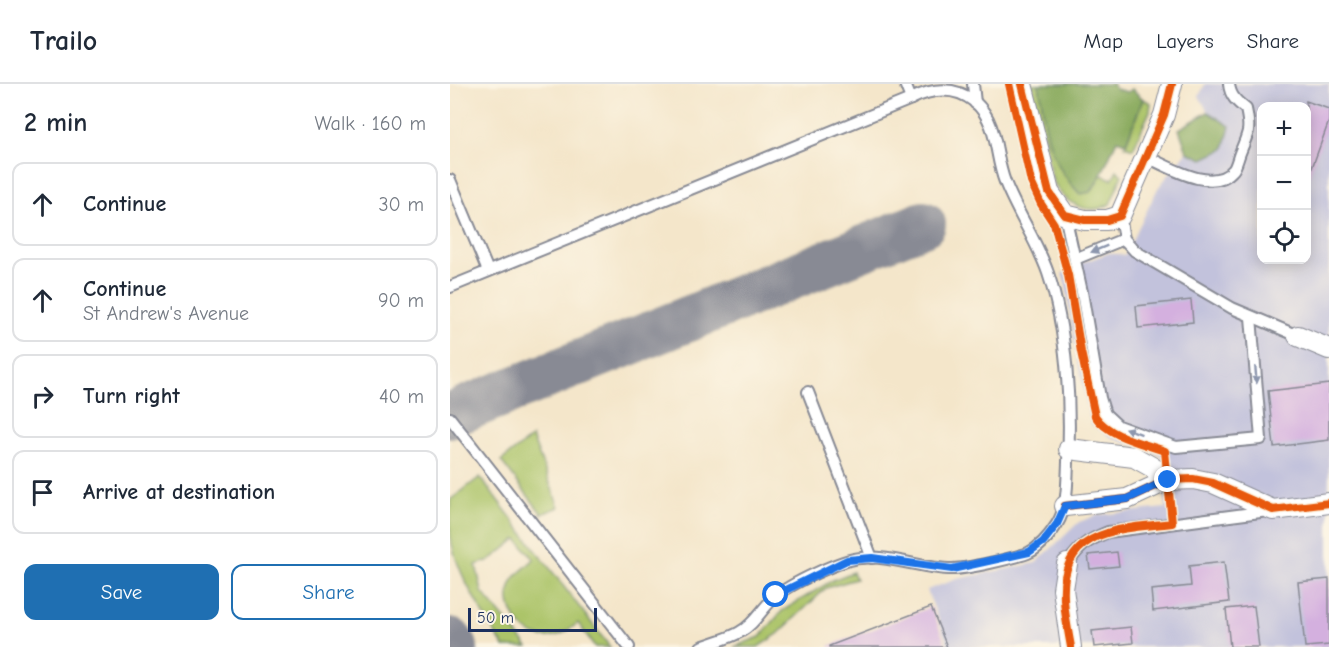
<!DOCTYPE html>
<html lang="en">
<head>
<meta charset="utf-8">
<style>
  body { margin:0; font-family:"Comic Neue",sans-serif; background:#f2f2f3; color:#1f2937 }
  .controls { position:absolute; right:18px; top:18px; display:grid; overflow:hidden; border-radius:12px; box-shadow:0 3px 15px #0003 }
  .controls button { width:54px; height:54px; display:grid; place-items:center; padding:0; border:0; border-bottom:2px solid #e0e1e3; background:#fff; color:#1f2937; font:30px sans-serif }
  .scale { position:absolute; left:18px; bottom:15px; width:129px; box-sizing:border-box; padding-left:6px; border:3px solid #1b2f5e; border-top:0; font-size:16px; line-height:21px; white-space:nowrap; color:#1b2f5e; -webkit-text-stroke:4px #fcf5e5; paint-order:stroke }
  .stop { position:absolute; width:18px; height:18px; margin:-14px; border:4px solid #1a73e8; border-radius:50%; background:#fff }
  .stop.end { background:#1a73e8; border-color:#fff; box-shadow:0 2px 6px #0008 }
  .list { margin:0; padding:0; list-style:none }
  h2 { display:flex; justify-content:space-between; align-items:center; height:78px; margin:0; padding:0 24px; font-size:26px }
  h2 small { font-size:20px; font-weight:400; color:#747a83 }
  .list li { display:grid; grid-template-columns:39px 1fr auto; gap:18px; align-items:center; box-sizing:border-box; height:84px; margin:0 12px 12px; padding:0 12px; border:2px solid #e0e1e3; border-radius:12px }
  .list b { display:block; font-size:22px; white-space:nowrap }
  .list p { margin:0; font-size:20px; white-space:nowrap; color:#747a83 }
  .list em { font-size:20px; font-style:normal; color:#747a83 }
  .actions { display:flex; gap:12px; padding:18px 24px }
  .actions a { flex:1; padding:14px 0; border:2px solid #1f6fb2; border-radius:12px; text-align:center; font-size:21px; color:#1f6fb2 }
  .actions .main { background:#1f6fb2; color:#fff }
  .icon { flex:none; width:33px; height:33px; fill:none; stroke:currentColor; stroke-width:2; stroke-linecap:round; stroke-linejoin:round }
  .map { position:relative; flex:none; width:879px; height:563px; overflow:hidden }
  header { display:flex; align-items:center; gap:36px; box-sizing:border-box; height:84px; padding:0 30px; background:#fff; border-bottom:2px solid #e0e1e3 }
  header strong { font-size:28px }
  nav { display:flex; gap:33px; margin-inline-start:auto; font-size:21px }
  main { display:flex }
  aside { flex:1; background:#fff }
  .map>svg:first-child { display:block }
  .industrial { fill:#c2c2dc; fill-rule:evenodd }
  .green { fill:#acc469; stroke:#647a64; stroke-width:1.5 }
  .forest { fill:#89aa5d; stroke:#526c5e; stroke-width:1.5 }
  .lines { fill:none; stroke-linecap:round; stroke-linejoin:round }
  .taxiway { stroke:#888a94; stroke-width:46 }
  .building { fill:#d4b0df }
  .lane-casing { stroke:#888a94; stroke-width:14 }
  .street-casing { stroke:#888a94; stroke-width:22 }
  .lane { stroke:#fff; stroke-width:10 }
  .street { stroke:#fff; stroke-width:20 }
  .cycleway-casing { stroke:#fcf5e5; stroke-width:11 }
  .cycleway { stroke:#e8590c; stroke-width:8 }
  .oneway { fill:#8d97ae }
  .route { stroke:#1a73e8; stroke-width:8 }
</style>
</head>
<body>
<header>
<strong>Trailo</strong>
<nav><a>Map</a><a>Layers</a><a>Share</a></nav>
</header>
<main>
<aside>
<h2>2 min<small>Walk · 160 m</small></h2>
<ul class="list">
<li><svg class="icon" aria-label="ahead" viewBox="0 0 24 24"><path d="M12 20V5M6 11l6-6 6 6"/></svg><div><b>Continue</b></div><em>30 m</em></li>
<li><svg class="icon" aria-label="ahead" viewBox="0 0 24 24"><path d="M12 20V5M6 11l6-6 6 6"/></svg><div><b>Continue</b><p>St Andrew's Avenue</p></div><em>90 m</em></li>
<li><svg class="icon" aria-label="right" viewBox="0 0 24 24"><path d="M7 20v-9h11M14 6l5 5-5 5"/></svg><div><b>Turn right</b></div><em>40 m</em></li>
<li><svg class="icon" aria-label="arrive" viewBox="0 0 24 24"><path d="M6 21V4h12l-3 4 3 4H6"/></svg><div><b>Arrive at destination</b></div></li>
</ul>
<div class="actions"><a class="main">Save</a><a>Share</a></div>
</aside>
<div class="map">
<svg width="879" height="563" viewBox="0 0 879 563">
  <rect width="100%" height="100%" fill="#fcf5e5"/>
  <filter id="ink" filterUnits="userSpaceOnUse"><feTurbulence type="fractalNoise" baseFrequency=".0167" numOctaves="2"/><feDisplacementMap in="SourceGraphic" scale="12" xChannelSelector="R" yChannelSelector="G"/><feConvolveMatrix kernelMatrix="1 2 1 2 8 2 1 2 1" color-interpolation-filters="sRGB"/></filter>
  <filter id="wash" filterUnits="userSpaceOnUse"><feTurbulence type="fractalNoise" baseFrequency=".008" numOctaves="4" result="noise"/><feDisplacementMap in="SourceGraphic" scale="24" xChannelSelector="R" yChannelSelector="G"/><feGaussianBlur stdDeviation="1.35" result="paint"/><feColorMatrix in="noise" values="0 0 0 0 0 0 0 0 0 0 0 0 0 0 0 0 0 1.4 0 .05"/><feComposite in="paint" operator="in"/></filter>
  <g filter="url(#wash)">
    <rect width="100%" height="100%" fill="#f4e6ca"/>
    <path class="industrial" d="M755,0H879V563H499L477,506L507,495L586,479L629,438L648,431L716,424L711,371L662,354L641,340L627,275L616,201L612,190L628,180L659,169L675,171L708,104L737,68L753,75L780,42L758,28L749,12ZM812,22H856V176H812Z"/>
    <g class="green">
      <path d="M582,0H589C596,43 598,78 630,110L641,107L651,91L662,95L667,86L672,92L660,120C638,133 613,119 603,97C600,88 599,78 597,69C592,46 587,23 582,0Z"/>
      <polygon points="693,15 701,19 700,27 683,65 675,62"/>
      <polygon points="82,353 109,423 92,430 51,377"/>
      <path d="M30,393L160,563H145L128,539C119,546 111,552 99,553C73,556 50,522 62,498C66,489 78,482 84,475L67,455L40,476L26,481L32,508L78,563H54C34,531 4,487 0,449C0,438 0,427 0,416Z"/>
      <polygon points="403,488 406,495 376,504 328,550 308,563 284,563 310,553 332,527 383,496"/>
    </g>
    <g class="forest">
      <path d="M589,0H662L666,5L677,8L682,5L693,15L676,59L667,56L651,91L641,108L630,110C596,76 596,45 589,0Z"/>
      <polygon points="758,28 780,42 774,65 753,75 737,68 729,45"/>
    </g>
    <g class="lines">
      <g class="taxiway">
        <polyline points="0,331 473,140"/>
        <polyline points="0,556 5,563"/>
      </g>
    </g>
    <g id="blocks">
      <g class="building">
        <polygon points="856,17 879,25 879,37 858,95 856,94"/>
        <polygon points="741,216 743,238 688,244 686,222"/>
        <polygon points="879,300 879,356 824,363 818,307"/>
        <polygon points="667,468 669,482 640,485 638,471"/>
        <polygon points="774,478 779,518 703,527 701,506 741,502 739,482"/>
        <polygon points="879,495 879,561 855,563 848,498"/>
        <polygon points="804,522 809,563 780,563 776,525"/>
        <polygon points="481,523 497,563 379,563 379,562"/>
        <polygon points="681,543 683,559 644,563 642,547"/>
      </g>
    </g>
  </g>
  <g filter="url(#ink)">
    <use href="#blocks" fill-opacity="0" stroke="#888a94" stroke-width="1.5"/>
    <g class="lines">
      <g class="lane-casing">
        <g id="lane">
          <polyline points="455,0 461,15"/>
          <polyline points="523,0 525,19"/>
          <path d="M697,73C719,83 763,110 783,86C786,83 788,74 790,69C798,48 801,48 796,25C787,18 780,12 779,0"/>
          <polyline points="0,96 38,187"/>
          <polyline points="615,131 632,208 650,314 655,330 668,342 726,363 811,355 801,233"/>
          <polyline points="670,132 674,155 685,167 782,224 848,252"/>
          <polyline points="625,175 674,155"/>
          <path d="M0,203L461,15C483,4 505,2 525,18C549,40 544,70 555,98C567,129 587,157 598,189C617,246 621,318 618,378C617,399 618,422 607,440C600,451 589,464 578,469C564,474 517,485 502,485C472,485 442,471 411,474C392,475 340,500 325,513C312,524 305,540 290,548C278,555 264,558 251,563"/>
          <polyline points="358,308 422,474"/>
          <polyline points="0,334 179,563"/>
          <path d="M617,480C631,461 636,457 658,448L818,427"/>
        </g>
      </g>
      <g class="street-casing">
        <g id="street">
          <polyline points="572,0 599,108 615,131 635,136 657,136 670,132 714,31 722,0"/>
          <polyline points="848,252 879,265"/>
          <polyline points="619,365 684,373 702,383 718,396"/>
          <polyline points="615,422 677,415 718,396 743,395 763,399 823,426 879,419"/>
          <polyline points="617,480 613,505 621,563"/>
        </g>
      </g>
      <use href="#lane" class="lane"/>
      <use href="#street" class="street"/>
      <g class="cycleway-casing">
        <g id="cycleway">
          <path d="M559,0L581,98L591,120L604,140L618,191L631,268L645,332C659,353 692,359 715,367L722,439C701,442 677,442 657,449C600,466 613,518 621,563"/>
          <polyline points="572,0 599,108 615,131 635,136 657,136 670,132 714,31 722,0"/>
          <polyline points="615,422 677,415 718,396 743,395 763,399 823,426 879,419"/>
        </g>
      </g>
      <use href="#cycleway" class="cycleway"/>
    </g>
    <defs><path id="oneway-solid" d="M-6-.8H1V-3.2L6.5 0L1 3.2V.8H-6Z" transform="scale(1.5)"/></defs>
    <g class="oneway">
      <use href="#oneway-solid" transform="translate(649 165) rotate(158)"/>
      <use href="#oneway-solid" transform="translate(806 291) rotate(85)"/>
      <use href="#oneway-solid" transform="translate(683 347) rotate(-160)"/>
    </g>
  </g>
  <g class="lines" filter="url(#ink)">
    <polyline class="route" points="326,511 397,476 422,474 502,485 579,468 593,458 607,440 615,422 677,415 718,396"/>
  </g>
</svg>
<div class="controls">
<button>+</button>
<button>−</button>
<button><svg class="icon" aria-label="locate" viewBox="0 0 24 24"><circle cx="12" cy="12" r="6"/><path d="M12 2v4M12 18v4M2 12h4M18 12h4"/></svg></button>
</div>
<div class="scale">50 m</div>
<div class="stop" style="left:326px;top:511px"></div>
<div class="stop end" style="left:718px;top:396px"></div>
</div>
</main>
</body>
</html>
